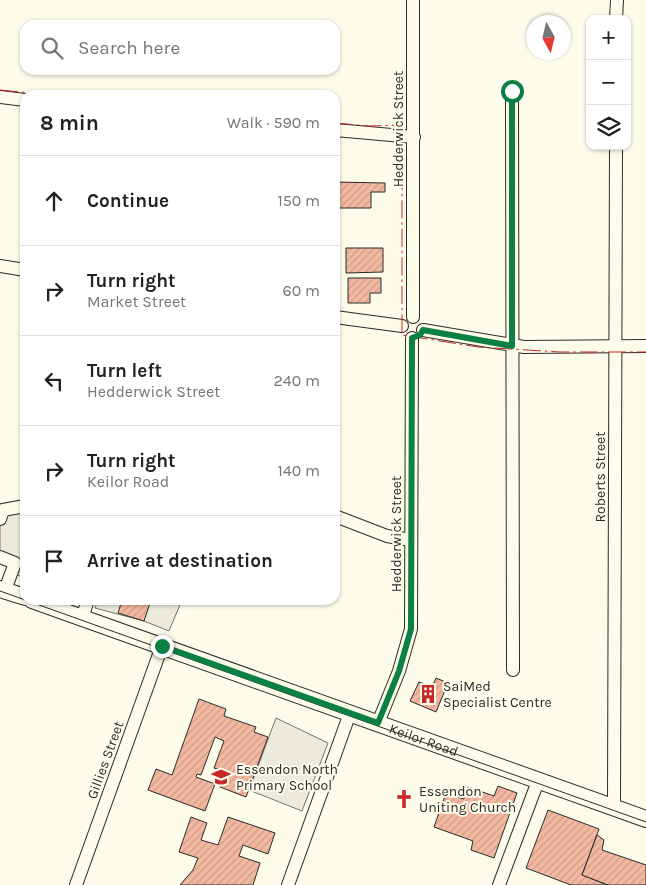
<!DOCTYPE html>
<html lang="en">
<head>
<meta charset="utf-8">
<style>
  body { margin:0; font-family:Karla,sans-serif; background:#f2f2f2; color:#222 }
  .controls { position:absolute; right:15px; top:15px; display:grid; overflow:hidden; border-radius:10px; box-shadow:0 1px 4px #0004 }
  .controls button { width:45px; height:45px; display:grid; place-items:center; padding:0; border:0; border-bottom:1px solid #e0e0e0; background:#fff; color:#222; font:25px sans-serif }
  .compass { position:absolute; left:526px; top:15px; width:45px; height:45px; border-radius:50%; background:#fff; box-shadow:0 1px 4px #0004; rotate:172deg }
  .stop { position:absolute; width:15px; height:15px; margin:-11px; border:4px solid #0b8043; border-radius:50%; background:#fff }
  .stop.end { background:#0b8043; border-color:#fff; box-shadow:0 1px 5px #0008 }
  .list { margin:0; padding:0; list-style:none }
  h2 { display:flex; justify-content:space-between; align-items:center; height:65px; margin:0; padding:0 20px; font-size:21px }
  h2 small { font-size:16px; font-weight:400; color:#767676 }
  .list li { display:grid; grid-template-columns:32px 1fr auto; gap:15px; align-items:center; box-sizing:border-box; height:90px; padding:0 20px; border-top:1px solid #e0e0e0 }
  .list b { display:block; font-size:19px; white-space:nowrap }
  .list p { margin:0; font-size:16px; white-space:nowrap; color:#767676 }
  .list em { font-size:16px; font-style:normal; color:#767676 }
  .icon { flex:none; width:28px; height:28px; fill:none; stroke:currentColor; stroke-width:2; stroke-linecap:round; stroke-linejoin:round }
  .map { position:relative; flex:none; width:646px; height:885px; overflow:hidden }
  .search { position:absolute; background:#fff; box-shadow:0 1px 4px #0004; left:20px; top:20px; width:320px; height:55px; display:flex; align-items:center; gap:12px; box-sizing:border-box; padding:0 18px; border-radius:15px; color:#767676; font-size:19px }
  .panel { position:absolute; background:#fff; box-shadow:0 1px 4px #0004; left:20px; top:90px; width:320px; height:515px; border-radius:15px }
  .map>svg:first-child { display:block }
  .parking { fill:#eceadb; stroke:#74746e }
  .building { fill:url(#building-hatch); stroke:#2b2b2b }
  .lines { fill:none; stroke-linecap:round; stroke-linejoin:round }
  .minor-casing { stroke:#2b2b2b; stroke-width:14 }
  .major-casing { stroke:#2b2b2b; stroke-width:18 }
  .minor { stroke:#fdfbea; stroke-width:12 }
  .major { stroke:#fdfbea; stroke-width:16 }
  .tram { stroke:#2b2b2b; stroke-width:1 }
  .power { stroke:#c62828; stroke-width:1; stroke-dasharray:18 4 2.5 4; stroke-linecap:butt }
  .route { stroke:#0b8043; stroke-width:6 }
  .labels { text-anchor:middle; stroke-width:4; stroke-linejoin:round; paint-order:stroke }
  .street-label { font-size:14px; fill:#2b2b2b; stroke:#fdfbea }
  .poi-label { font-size:14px; fill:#2b2b2b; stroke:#fdfbea; text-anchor:start }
</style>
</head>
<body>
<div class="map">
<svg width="646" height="885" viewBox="0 0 646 885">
  <defs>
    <pattern id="building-hatch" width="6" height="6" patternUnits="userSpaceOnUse" patternTransform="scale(1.25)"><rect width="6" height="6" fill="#f2b8a0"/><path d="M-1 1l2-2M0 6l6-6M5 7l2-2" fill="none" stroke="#d09e8a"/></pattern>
  </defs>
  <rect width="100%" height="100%" fill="#fdfbea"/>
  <g class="parking">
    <polygon points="25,500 25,578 7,571 8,567 0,564 0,504"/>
    <polygon points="98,600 182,600 169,631 144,621 95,608"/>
    <polygon points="276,718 328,743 302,811 249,790"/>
  </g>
  <g class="building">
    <polygon points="335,182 385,183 385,192 371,192 371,208 335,208"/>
    <polygon points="21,227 25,227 25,245 22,245"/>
    <polygon points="346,248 383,248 383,272 346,273"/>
    <polygon points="348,278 381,278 381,293 370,293 370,303 348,303"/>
    <polygon points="122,600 163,600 162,604 151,600 144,621 118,613"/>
    <polygon points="436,678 448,683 436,712 410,701 419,682 432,687"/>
    <polygon points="199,699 226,709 224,716 256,727 254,732 268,737 246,797 220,787 226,772 214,768 224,741 215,737 201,775 197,774 196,777 215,784 205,811 148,790 156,769 172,775"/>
    <polygon points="498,786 517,793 494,858 471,850 473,841 434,827 446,793 464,799 468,787 494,796"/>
    <polygon points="548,810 599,829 582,875 608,885 571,885 526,868"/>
    <polygon points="191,817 207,823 201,840 218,845 228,817 275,833 268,854 243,845 239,856 260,863 253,885 180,885 193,870 198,858 179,852"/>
    <polygon points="597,835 604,840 602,850 646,865 646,885 608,885 582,875"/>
  </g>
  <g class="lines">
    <g class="minor-casing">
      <g id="minor">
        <polyline points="616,19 617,0"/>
        <polyline points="512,91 513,670"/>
        <polyline points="0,97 25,100"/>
        <polyline points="335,130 414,137"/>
        <polyline points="0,266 25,270"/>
        <polyline points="335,317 402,326"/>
        <polyline points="413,317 413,0"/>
        <polyline points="423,330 524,347 646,346"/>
        <polyline points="335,516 387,536 411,540"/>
        <polyline points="0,519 3,510 25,506"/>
        <polyline points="0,557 15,563 5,590"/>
        <polyline points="82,618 88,600"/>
        <polyline points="378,723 399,671 411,629 412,338"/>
        <polyline points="612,807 614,801 616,146"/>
        <polyline points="76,885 162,646"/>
        <polyline points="288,885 350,713"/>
        <polyline points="499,885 538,781"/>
      </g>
    </g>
    <g class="major-casing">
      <g id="major">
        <polyline points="0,589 25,597"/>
        <path id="s1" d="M32,600L646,819"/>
      </g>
    </g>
    <use href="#minor" class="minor"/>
    <use href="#major" class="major"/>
    <polyline class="tram" points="0,591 646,822"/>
    <g class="power">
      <polyline points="0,90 52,95"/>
      <polyline points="335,123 370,126 402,125 402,335 478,347 560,352 646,352"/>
    </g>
  </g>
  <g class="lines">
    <polyline class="route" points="162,646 378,723 399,671 411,629 412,338 420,335 423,330 512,346 512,91"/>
  </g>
  <defs>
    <g id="building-bare" transform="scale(1.5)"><path d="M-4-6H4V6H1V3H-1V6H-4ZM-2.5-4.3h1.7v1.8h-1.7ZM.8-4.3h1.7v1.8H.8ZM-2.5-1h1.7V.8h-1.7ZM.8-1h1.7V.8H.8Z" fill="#c62828" stroke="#fdfbea" stroke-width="2.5" paint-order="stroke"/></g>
    <g id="school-bare" transform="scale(1.5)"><path d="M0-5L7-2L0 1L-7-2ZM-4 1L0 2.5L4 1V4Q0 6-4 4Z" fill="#c62828" stroke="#fdfbea" stroke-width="2.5" paint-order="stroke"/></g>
    <g id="church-bare" transform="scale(1.5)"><path d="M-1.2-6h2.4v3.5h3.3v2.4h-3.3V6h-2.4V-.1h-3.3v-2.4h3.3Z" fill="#c62828" stroke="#fdfbea" stroke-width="2.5" paint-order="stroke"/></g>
  </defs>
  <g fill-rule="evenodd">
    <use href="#building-bare" x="428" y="694"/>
    <use href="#school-bare" x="221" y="777"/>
    <use href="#church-bare" x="404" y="799"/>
  </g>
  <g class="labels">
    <g class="street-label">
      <text transform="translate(398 129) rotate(-90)" y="5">Hedderwick Street</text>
      <text transform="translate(600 477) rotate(-90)" y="5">Roberts Street</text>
      <text transform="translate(396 534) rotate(-90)" y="5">Hedderwick Street</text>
      <text dy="5" stroke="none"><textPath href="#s1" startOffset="416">Keilor Road</textPath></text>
      <text transform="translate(105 760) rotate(-70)" y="5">Gillies Street</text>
    </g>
    <g class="poi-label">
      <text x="443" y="691">SaiMed<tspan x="443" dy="16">Specialist Centre</tspan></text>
      <text x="236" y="774">Essendon North<tspan x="236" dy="16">Primary School</tspan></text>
      <text x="419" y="796">Essendon<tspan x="419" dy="16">Uniting Church</tspan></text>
    </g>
  </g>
</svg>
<div class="controls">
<button>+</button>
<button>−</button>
<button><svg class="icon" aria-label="layers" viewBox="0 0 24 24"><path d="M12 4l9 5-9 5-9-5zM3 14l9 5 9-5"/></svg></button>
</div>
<svg class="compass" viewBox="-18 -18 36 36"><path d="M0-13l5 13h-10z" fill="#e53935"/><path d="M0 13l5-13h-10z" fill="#767676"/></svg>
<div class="stop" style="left:512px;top:91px"></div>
<div class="stop end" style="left:162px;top:646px"></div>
<div class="search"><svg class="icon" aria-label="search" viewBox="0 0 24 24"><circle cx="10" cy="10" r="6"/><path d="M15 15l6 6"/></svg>Search here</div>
<section class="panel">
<h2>8 min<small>Walk · 590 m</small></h2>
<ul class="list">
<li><svg class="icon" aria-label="ahead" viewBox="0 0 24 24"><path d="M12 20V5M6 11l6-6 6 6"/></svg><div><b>Continue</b></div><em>150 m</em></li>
<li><svg class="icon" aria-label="right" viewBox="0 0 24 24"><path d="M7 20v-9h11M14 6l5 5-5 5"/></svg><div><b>Turn right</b><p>Market Street</p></div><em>60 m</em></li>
<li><svg class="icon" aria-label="left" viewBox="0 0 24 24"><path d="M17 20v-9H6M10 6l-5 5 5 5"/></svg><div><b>Turn left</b><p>Hedderwick Street</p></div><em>240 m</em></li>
<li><svg class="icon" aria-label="right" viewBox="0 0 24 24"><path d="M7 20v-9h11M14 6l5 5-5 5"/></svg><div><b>Turn right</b><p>Keilor Road</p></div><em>140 m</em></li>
<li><svg class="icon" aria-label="arrive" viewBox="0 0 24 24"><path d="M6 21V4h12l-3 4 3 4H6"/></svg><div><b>Arrive at destination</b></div></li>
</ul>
</section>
</div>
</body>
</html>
